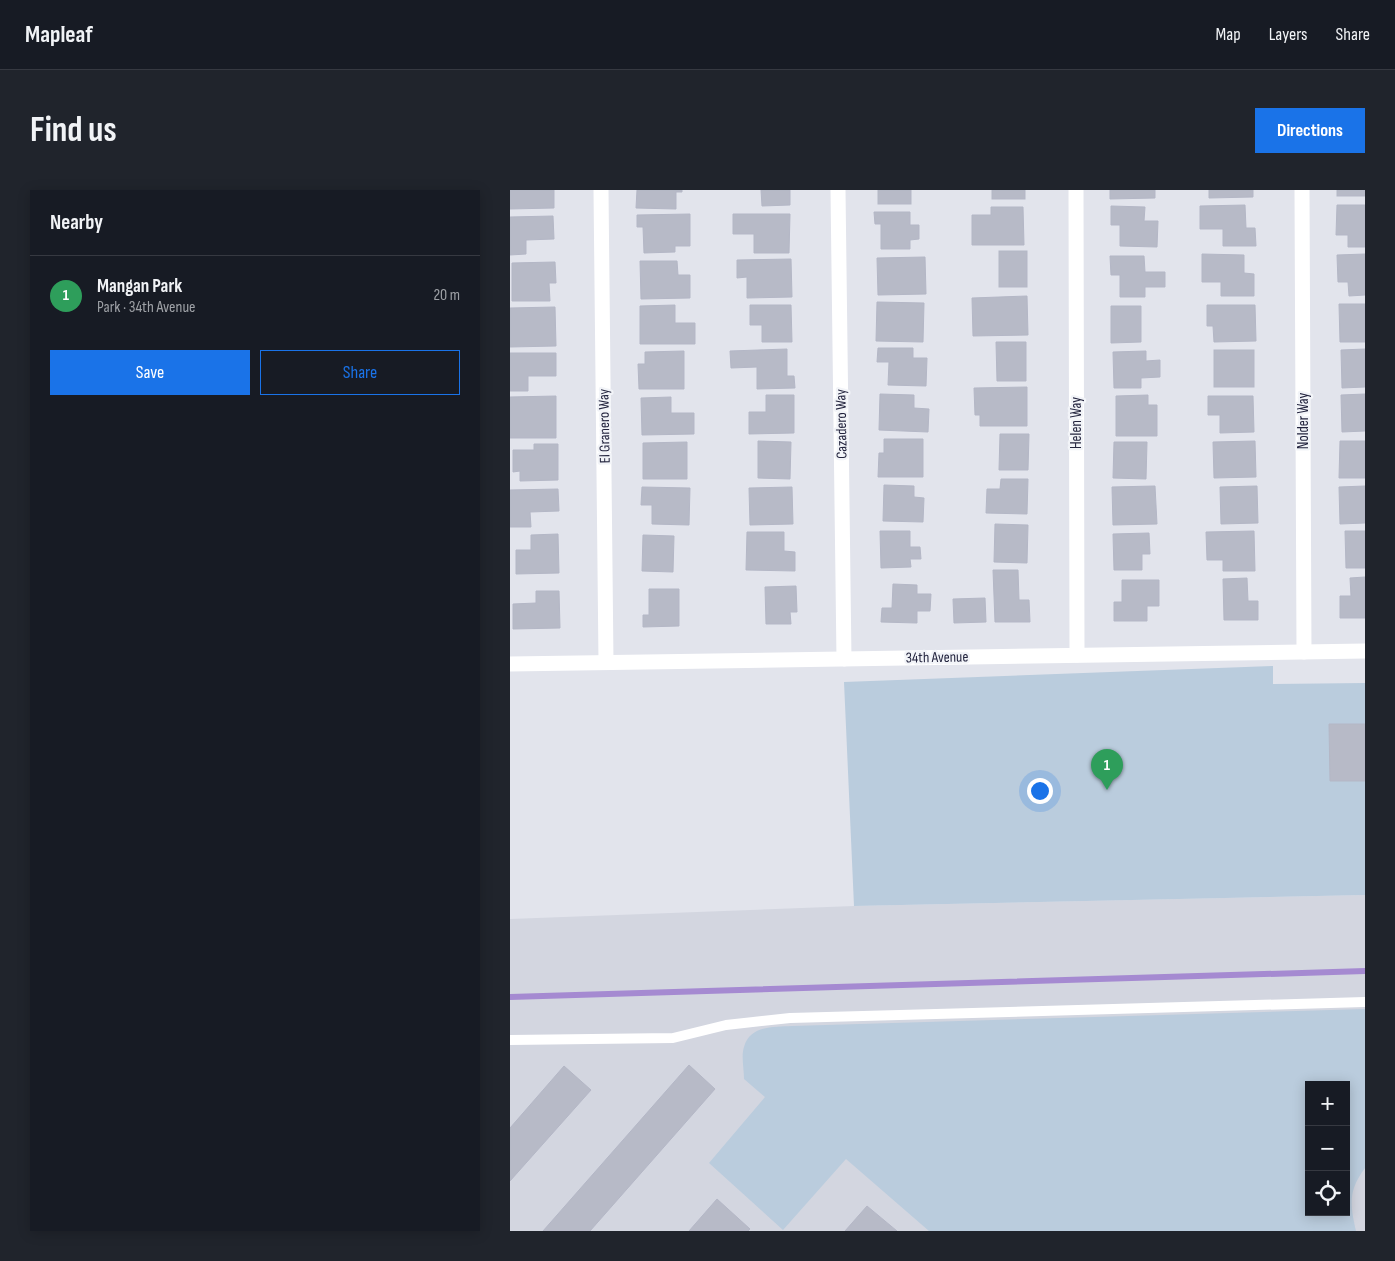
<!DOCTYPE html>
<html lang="en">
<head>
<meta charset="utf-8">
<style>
  body { margin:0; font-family:"Sofia Sans Condensed",sans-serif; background:#20242c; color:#f1f3f6 }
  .controls { position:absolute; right:15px; bottom:15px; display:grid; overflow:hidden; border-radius:0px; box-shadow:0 2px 12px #0003 }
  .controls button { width:45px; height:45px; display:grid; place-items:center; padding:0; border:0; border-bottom:1px solid #363941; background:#171b24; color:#f1f3f6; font:25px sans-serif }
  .you { position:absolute; left:529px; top:600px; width:18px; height:18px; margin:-12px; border:4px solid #fff; border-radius:50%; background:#1a73e8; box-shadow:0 0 0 8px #1a73e833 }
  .badge { display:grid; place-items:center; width:32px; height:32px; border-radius:50%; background:#1a73e8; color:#fff; font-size:16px; font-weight:700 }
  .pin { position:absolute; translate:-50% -41px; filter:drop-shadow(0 1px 2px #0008) }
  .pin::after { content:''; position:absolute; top:26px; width:18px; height:15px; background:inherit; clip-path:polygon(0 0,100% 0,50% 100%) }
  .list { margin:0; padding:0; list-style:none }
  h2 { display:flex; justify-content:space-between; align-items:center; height:65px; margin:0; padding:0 20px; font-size:21px }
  h2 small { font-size:16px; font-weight:400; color:#9ea1a6 }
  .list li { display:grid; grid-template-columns:32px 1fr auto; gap:15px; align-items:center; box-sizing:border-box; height:80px; padding:0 20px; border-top:1px solid #363941 }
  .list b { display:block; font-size:19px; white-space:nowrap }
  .list p { margin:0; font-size:16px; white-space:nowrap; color:#9ea1a6 }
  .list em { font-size:16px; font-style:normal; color:#9ea1a6 }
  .actions { display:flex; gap:10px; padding:15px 20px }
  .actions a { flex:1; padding:11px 0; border:1px solid #1a73e8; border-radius:0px; text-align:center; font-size:18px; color:#1a73e8 }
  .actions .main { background:#1a73e8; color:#fff }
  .icon { flex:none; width:28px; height:28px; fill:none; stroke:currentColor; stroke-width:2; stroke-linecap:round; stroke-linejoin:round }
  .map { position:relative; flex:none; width:855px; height:1041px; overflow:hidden; border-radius:0px }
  header { display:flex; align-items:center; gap:30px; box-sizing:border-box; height:70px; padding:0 25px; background:#171b24; border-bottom:1px solid #363941 }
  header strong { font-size:24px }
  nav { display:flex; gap:28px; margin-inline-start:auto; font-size:18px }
  .intro { display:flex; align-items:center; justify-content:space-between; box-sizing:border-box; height:120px; padding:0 30px }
  h1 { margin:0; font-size:35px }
  .button { padding:12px 22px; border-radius:0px; background:#1a73e8; color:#fff; font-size:18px; font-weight:700 }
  main { display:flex; gap:30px; padding:0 30px }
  aside { flex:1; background:#171b24; border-radius:0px; box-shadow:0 2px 12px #0003 }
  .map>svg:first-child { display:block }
  .built { fill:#d3d6e0; fill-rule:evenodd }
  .green { fill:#baccdd; fill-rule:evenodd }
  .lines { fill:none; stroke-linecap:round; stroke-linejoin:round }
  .stream { stroke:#a58ad1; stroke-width:6 }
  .building { fill:#b7bac7; stroke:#b4b7c6 }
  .lane { stroke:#fff; stroke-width:10 }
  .street { stroke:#fff; stroke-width:15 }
  .labels { text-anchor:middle; stroke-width:4.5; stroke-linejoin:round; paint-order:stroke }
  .street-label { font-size:15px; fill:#22233d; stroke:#f2f4f8 }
</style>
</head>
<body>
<header>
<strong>Mapleaf</strong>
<nav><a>Map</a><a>Layers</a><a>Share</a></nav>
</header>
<div class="intro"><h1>Find us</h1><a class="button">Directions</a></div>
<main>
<aside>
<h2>Nearby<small></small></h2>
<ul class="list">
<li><span class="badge" style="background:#2e9e5b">1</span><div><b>Mangan Park</b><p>Park · 34th Avenue</p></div><em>20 m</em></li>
</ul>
<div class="actions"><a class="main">Save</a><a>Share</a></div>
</aside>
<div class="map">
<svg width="855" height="1041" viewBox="0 0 855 1041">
  <rect width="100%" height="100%" fill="#e2e4ec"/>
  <path class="built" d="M855,705V1041H0V729L344,716ZM799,895H836V1022H799Z"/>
  <g class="green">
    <polygon points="763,476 763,494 855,493 855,705 344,716 334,492"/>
    <path d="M855,819V978C838,1001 840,1014 846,1041H419L336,969L273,1040L199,973L255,907L234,889C234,879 231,866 234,857C240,835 264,837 282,836ZM799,895H836V1022H799Z"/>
  </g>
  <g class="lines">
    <polyline class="stream" points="0,807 855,781"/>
  </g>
  <g class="building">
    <polygon points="0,0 44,0 44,18 0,19"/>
    <polygon points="127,0 172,0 172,2 166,2 166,19 126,18"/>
    <polygon points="251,0 280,0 280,15 252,16"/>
    <rect x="368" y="0" width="33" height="14"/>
    <rect x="482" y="0" width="33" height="9"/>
    <polygon points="600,0 645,0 645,8 600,9"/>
    <polygon points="699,0 743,0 743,7 699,8"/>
    <rect x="827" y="0" width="28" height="6"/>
    <polygon points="735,15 736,38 745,38 746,56 713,56 713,39 690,39 690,16"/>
    <polygon points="827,15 855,15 855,57 838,57 838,45 826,45"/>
    <polygon points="601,16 635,17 634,31 648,31 647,57 610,56 610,35 601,35"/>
    <polygon points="481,17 513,17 514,55 462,55 462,25 481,25"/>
    <polygon points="364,22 400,22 400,35 409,35 409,49 400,50 400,59 371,59 371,34 365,34"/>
    <polygon points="180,24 180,56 165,56 165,62 134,63 133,37 127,37 127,25"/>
    <polygon points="223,24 280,24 279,63 244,63 244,44 223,44"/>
    <polygon points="43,26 44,49 16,50 16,64 0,65 0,27"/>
    <rect x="489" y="61" width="28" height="36"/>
    <polygon points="692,64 734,65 734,83 744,84 744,106 711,106 711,92 692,92"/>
    <polygon points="855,64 855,105 839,106 838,92 828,92 827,65"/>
    <polygon points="600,66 634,66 635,82 655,82 655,97 635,97 635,107 610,107 610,85 601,85"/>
    <polygon points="415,67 416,104 368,105 367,68"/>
    <polygon points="281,69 282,107 237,108 237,87 227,88 227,70"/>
    <polygon points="130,71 167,71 168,85 180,85 180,108 131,109"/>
    <polygon points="45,72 46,93 39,93 40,111 2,111 2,73"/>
    <polygon points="517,106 518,145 463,146 462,108"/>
    <polygon points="367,112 414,113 413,152 366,151"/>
    <polygon points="829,114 855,114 855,152 830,152"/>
    <polygon points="165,115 165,133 185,133 185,154 130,154 130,116"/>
    <polygon points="240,115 281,115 282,152 252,152 252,135 240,135"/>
    <polygon points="697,115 745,115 746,151 704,152 703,136 697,136"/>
    <polygon points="601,116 631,116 631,152 601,153"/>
    <polygon points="45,117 46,156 0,157 0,118"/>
    <polygon points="486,152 516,152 516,191 487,191"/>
    <polygon points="368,158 403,158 403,168 417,168 416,196 378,195 379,172 367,172"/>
    <polygon points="277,159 277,186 284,186 285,198 247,199 247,177 221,178 220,161"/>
    <polygon points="855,159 855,197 832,198 831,160"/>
    <rect x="704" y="160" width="40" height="37"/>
    <polygon points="174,161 174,199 129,199 128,174 135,174 135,162"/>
    <polygon points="636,161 636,171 650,170 650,187 631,188 631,198 604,198 603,162"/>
    <polygon points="0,163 46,163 46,186 18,186 18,201 0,201"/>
    <polygon points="517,197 517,236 470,236 470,225 465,225 464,198"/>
    <polygon points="370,204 404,205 404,218 419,219 418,242 369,240"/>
    <polygon points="855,204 855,241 832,242 831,205"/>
    <polygon points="256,205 284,205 284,243 239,244 239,222 256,222"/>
    <polygon points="638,205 638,215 647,215 647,246 606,246 606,206"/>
    <polygon points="46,206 46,248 0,248 0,207"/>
    <polygon points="698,206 743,206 744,242 710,243 710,225 698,225"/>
    <polygon points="161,207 161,223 184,223 184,244 132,245 131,208"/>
    <polygon points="490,244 519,244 518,280 489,280"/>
    <polygon points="374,249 413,249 413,287 368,287 369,263 374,263"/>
    <polygon points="248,251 281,252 280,289 248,288"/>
    <polygon points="745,251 746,287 704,288 703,252"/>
    <polygon points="830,251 855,251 855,288 829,288"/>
    <polygon points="177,252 177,289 133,289 133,253"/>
    <polygon points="604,252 637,252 636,289 603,288"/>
    <polygon points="24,254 48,254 48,290 10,291 10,281 3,282 3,260 24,260"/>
    <polygon points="491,289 518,289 517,324 476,323 477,299 490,299"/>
    <polygon points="374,295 404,296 404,307 414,308 413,332 373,331"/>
    <polygon points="645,296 647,334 603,335 602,297"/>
    <polygon points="747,296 748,333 711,334 710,297"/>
    <polygon points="855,296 855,333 830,334 829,297"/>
    <polygon points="132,297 180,298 179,335 142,334 142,315 131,315"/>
    <polygon points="282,297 283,334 240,335 239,298"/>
    <polygon points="48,299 49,321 20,322 21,337 0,337 0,300"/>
    <polygon points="485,334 518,335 517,373 484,372"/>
    <polygon points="370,341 400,341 400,357 410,357 411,369 400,369 401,377 371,378"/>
    <polygon points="744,341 745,381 713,381 713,370 697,370 696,342"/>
    <polygon points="835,341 855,341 855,378 836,378"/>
    <polygon points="237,342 274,342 274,361 285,362 285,381 236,380"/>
    <polygon points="639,343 640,364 632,364 632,380 604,380 603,344"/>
    <polygon points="48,344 49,383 6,384 6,360 21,360 21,345"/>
    <polygon points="133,345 164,346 163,382 132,381"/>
    <polygon points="483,380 508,380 509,410 519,410 520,432 485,432"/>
    <polygon points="855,387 855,428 830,428 830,406 841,406 840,388"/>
    <polygon points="737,388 738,411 748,411 748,430 714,430 713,389"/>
    <polygon points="612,390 649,390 649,416 637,416 637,431 604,431 604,412 612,412"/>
    <polygon points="383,394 407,395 407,404 421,404 420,421 407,421 407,433 371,432 372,418 382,418"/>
    <polygon points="286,396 287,422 280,422 281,434 256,434 255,397"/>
    <polygon points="139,399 169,399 169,436 133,437 133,425 139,425"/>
    <polygon points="26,401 49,401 50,438 3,439 3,414 26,413"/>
    <polygon points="475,408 476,432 444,433 443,409"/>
    <polygon points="819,534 855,534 855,591 820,591"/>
    <polygon points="179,875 205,899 80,1041 33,1041"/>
    <polygon points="54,876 81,900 0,991 0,938"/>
    <polygon points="207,1009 240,1039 238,1041 179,1041"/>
    <polygon points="357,1016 387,1041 335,1041"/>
  </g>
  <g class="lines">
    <polyline class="lane" points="0,850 163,848 216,835 280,828 855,812"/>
    <g class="street">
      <polyline points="91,0 96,472"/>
      <polyline points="328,0 334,469"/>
      <polyline points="566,0 567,465"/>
      <polyline points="792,0 794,462"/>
      <polyline points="0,474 855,461"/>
    </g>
  </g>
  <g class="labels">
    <g class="street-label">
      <text transform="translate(793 231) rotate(-90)" y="5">Nolder Way</text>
      <text transform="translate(566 233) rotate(-90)" y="5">Helen Way</text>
      <text transform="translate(331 234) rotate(-91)" y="5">Cazadero Way</text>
      <text transform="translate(94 236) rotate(-91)" y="5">El Granero Way</text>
      <text transform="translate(427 467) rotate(-1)" y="5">34th Avenue</text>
    </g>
  </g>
</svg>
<div class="controls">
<button>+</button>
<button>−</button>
<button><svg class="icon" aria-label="locate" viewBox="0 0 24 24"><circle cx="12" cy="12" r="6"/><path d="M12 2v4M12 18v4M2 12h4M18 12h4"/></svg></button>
</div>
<div class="you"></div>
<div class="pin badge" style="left:597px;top:600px;background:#2e9e5b">1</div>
</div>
</main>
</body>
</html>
